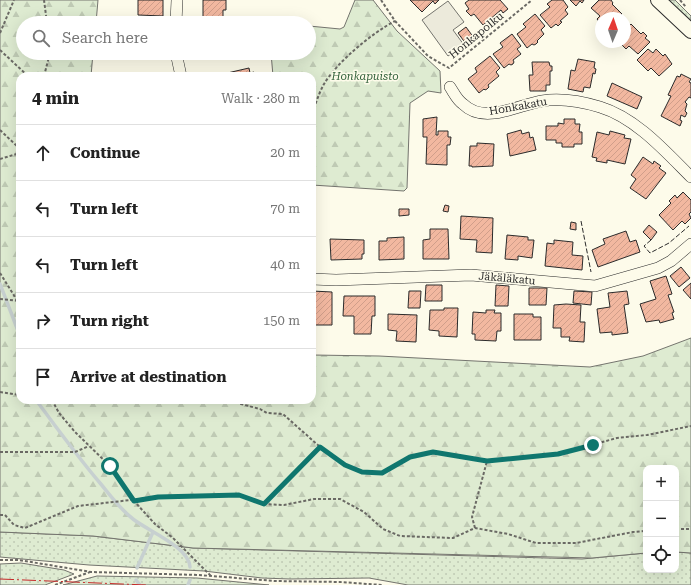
<!DOCTYPE html>
<html lang="en">
<head>
<meta charset="utf-8">
<style>
  body { margin:0; font-family:"Roboto Serif",serif; background:#f2f2f2; color:#222 }
  .controls { position:absolute; right:12px; bottom:12px; display:grid; overflow:hidden; border-radius:8px; box-shadow:0 4px 16px #0002 }
  .controls button { width:36px; height:36px; display:grid; place-items:center; padding:0; border:0; border-bottom:1px solid #e0e0e0; background:#fff; color:#222; font:20px sans-serif }
  .compass { position:absolute; left:595px; top:12px; width:36px; height:36px; border-radius:50%; background:#fff; box-shadow:0 4px 16px #0002; rotate:2deg }
  .stop { position:absolute; width:12px; height:12px; margin:-9px; border:3px solid #0f766e; border-radius:50%; background:#fff }
  .stop.end { background:#0f766e; border-color:#fff; box-shadow:0 1px 4px #0008 }
  .list { margin:0; padding:0; list-style:none }
  h2 { display:flex; justify-content:space-between; align-items:center; height:52px; margin:0; padding:0 16px; font-size:17px }
  h2 small { font-size:13px; font-weight:400; color:#767676 }
  .list li { display:grid; grid-template-columns:26px 1fr auto; gap:12px; align-items:center; box-sizing:border-box; height:56px; padding:0 16px; border-top:1px solid #e0e0e0 }
  .list b { display:block; font-size:15px; white-space:nowrap }
  .list em { font-size:13px; font-style:normal; color:#767676 }
  .icon { flex:none; width:22px; height:22px; fill:none; stroke:currentColor; stroke-width:2; stroke-linecap:round; stroke-linejoin:round }
  .map { position:relative; flex:none; width:691px; height:585px; overflow:hidden }
  .search { position:absolute; background:#fff; box-shadow:0 4px 16px #0002; left:16px; top:16px; width:300px; height:44px; display:flex; align-items:center; gap:10px; box-sizing:border-box; padding:0 14px; border-radius:22px; color:#767676; font-size:15px }
  .panel { position:absolute; background:#fff; box-shadow:0 4px 16px #0002; left:16px; top:72px; width:300px; height:332px; border-radius:12px }
  .map>svg:first-child { display:block }
  .grass { fill:url(#grass-dots); stroke:#74746e }
  .forest { fill:url(#forest-firs); stroke:#74746e }
  .parking { fill:#eceadb; stroke:#74746e }
  .lines { fill:none; stroke-linecap:round; stroke-linejoin:round }
  .stream { stroke:#c7d0d0; stroke-width:3.5 }
  .building { fill:url(#building-hatch); stroke:#2b2b2b }
  .minor-casing { stroke:#2b2b2b; stroke-width:12 }
  .tertiary-casing { stroke:#2b2b2b; stroke-width:16 }
  .path { stroke:#6a6964; stroke-width:2; stroke-dasharray:3 2; stroke-linecap:butt }
  .minor { stroke:#fdfbea; stroke-width:11 }
  .tertiary { stroke:#fdfbea; stroke-width:14 }
  .fence { stroke:#2b2b2b; stroke-width:1; stroke-dasharray:5 2; stroke-linecap:butt }
  .power { stroke:#c62828; stroke-width:1; stroke-dasharray:14 3 2 3; stroke-linecap:butt }
  .route { stroke:#0f766e; stroke-width:5 }
  .labels { text-anchor:middle; stroke-width:3; stroke-linejoin:round; paint-order:stroke }
  .street-label { font-size:11px; fill:#2b2b2b; stroke:#fdfbea }
  .park-label { font-size:11px; font-style:italic; fill:#34623c; stroke:#fdfbea }
</style>
</head>
<body>
<div class="map">
<svg width="691" height="585" viewBox="0 0 691 585">
  <defs>
    <pattern id="grass-dots" width="8" height="8" patternUnits="userSpaceOnUse"><rect width="8" height="8" fill="#deebd1"/><path d="M2 2h.1M6 6h.1" fill="none" stroke="#bfcab4" stroke-width="1.8" stroke-linecap="round"/></pattern>
    <pattern id="forest-firs" width="22" height="20" patternUnits="userSpaceOnUse"><rect width="22" height="20" fill="#deebd1"/><path d="M5 1l3.5 6h-7zM16 11l3.5 6h-7z" fill="#bfcab4"/></pattern>
    <pattern id="building-hatch" width="6" height="6" patternUnits="userSpaceOnUse"><rect width="6" height="6" fill="#f2b8a0"/><path d="M-1 1l2-2M0 6l6-6M5 7l2-2" fill="none" stroke="#d09e8a"/></pattern>
  </defs>
  <rect width="100%" height="100%" fill="#fdfbea"/>
  <g class="grass">
    <polygon points="667,0 675,0 691,16 691,23"/>
    <polygon points="0,532 93,536 193,548 582,559 646,553 646,570 676,570 676,552 691,553 691,585 408,585 369,578 290,579 262,578 204,571 89,565 0,557"/>
    <polygon points="21,563 64,570 74,574 45,585 0,585 0,564"/>
    <polygon points="97,576 197,578 269,585 63,585"/>
  </g>
  <g class="forest">
    <polygon points="0,0 98,0 96,23 23,23 23,53 93,53 91,76 20,76 20,400 312,400 312,355 379,356 590,367 643,356 691,338 691,553 676,552 676,468 646,468 646,553 592,558 193,548 93,536 0,532"/>
    <polygon points="355,0 373,0 397,31 440,71 441,93 428,91 410,103 407,188 404,191 312,185 312,76 273,76 271,53 309,53 309,26 340,29 344,27"/>
  </g>
  <polygon class="parking" points="448,1 464,22 453,30 464,45 448,56 422,20"/>
  <g class="lines">
    <g class="stream">
      <polyline points="0,284 20,336"/>
      <path d="M36,400C57,428 77,456 100,483C110,495 120,509 133,519C148,531 189,547 190,567"/>
      <polyline points="137,568 153,532"/>
      <polyline points="136,580 140,585"/>
      <polyline points="188,585 190,580"/>
    </g>
  </g>
  <g class="building">
    <polygon points="138,0 163,0 163,16 138,15"/>
    <polygon points="203,0 226,0 226,10 223,10 223,18 203,17"/>
    <polygon points="410,0 439,0 435,4 433,1 422,12"/>
    <polygon points="469,0 500,0 508,9 503,13 501,10 483,25 474,14 471,16 466,11 469,9 465,3"/>
    <polygon points="552,0 563,0 568,7 565,10 568,14 560,21 562,22 558,26 556,24 551,28 540,15 550,7 547,4"/>
    <polygon points="570,0 584,0 582,3 580,1 576,6"/>
    <polygon points="599,0 611,0 613,3 612,4 622,14 618,18 601,18 601,24 597,19 600,16 591,8"/>
    <polygon points="535,14 545,26 541,30 544,34 537,41 538,42 536,44 534,45 532,44 527,48 517,34 526,27 523,24"/>
    <polygon points="631,24 641,34 643,32 647,36 645,38 650,42 638,54 629,46 626,49 619,42 625,42 625,26 627,28"/>
    <polygon points="466,27 474,38 466,44 458,33"/>
    <polygon points="512,34 521,46 517,49 521,54 513,60 514,62 513,64 511,65 509,64 504,68 493,54 503,47 500,43"/>
    <polygon points="648,49 653,53 656,49 663,56 665,54 672,64 659,76 651,68 648,71 637,60"/>
    <polygon points="116,53 159,53 159,57 116,56"/>
    <polygon points="207,53 235,53 236,55 208,57"/>
    <polygon points="490,56 500,68 496,72 499,76 488,85 489,87 487,89 485,90 484,89 479,93 468,79 477,72 475,68"/>
    <polygon points="578,59 595,62 594,68 596,69 595,74 593,73 590,88 584,87 583,92 568,89 571,70 575,71"/>
    <polygon points="532,62 549,62 550,66 552,66 552,71 550,71 550,85 546,85 546,91 530,91 529,75 533,75"/>
    <polygon points="249,68 250,73 254,72 255,76 223,76 223,74"/>
    <polygon points="681,74 691,79 689,82 691,83 691,98 689,97 685,102 687,104 685,111 687,113 685,117 681,115 680,120 682,121 680,126 661,116 671,96 668,95 677,76 680,77"/>
    <polygon points="612,83 642,97 637,109 607,96"/>
    <polygon points="437,117 436,135 438,135 438,131 448,131 448,137 451,137 450,145 447,145 447,165 426,164 427,137 423,137 423,119"/>
    <polygon points="564,119 575,119 575,124 580,124 579,132 582,132 582,144 574,144 574,147 562,147 562,143 556,143 556,140 546,140 546,126 558,126 558,123 564,124"/>
    <polygon points="521,130 522,134 529,132 530,138 533,137 536,150 510,156 507,134"/>
    <polygon points="610,131 625,135 624,138 631,139 625,164 607,160 607,163 596,161 597,158 592,157 597,132 609,135"/>
    <polygon points="477,143 494,144 493,166 472,167 472,166 469,166 470,146 477,146"/>
    <polygon points="643,157 653,164 654,161 661,166 659,168 666,173 646,199 630,188 636,179 631,175"/>
    <polygon points="683,192 691,200 691,212 689,214 691,218 685,224 682,221 673,230 659,215 671,203 669,201 675,195 677,198"/>
    <polygon points="445,205 449,206 448,212 443,211"/>
    <polygon points="399,209 409,209 409,215 399,216"/>
    <polygon points="461,216 493,218 492,253 476,252 477,240 460,239"/>
    <polygon points="571,222 576,223 576,230 570,229"/>
    <polygon points="649,225 657,232 651,240 643,232"/>
    <polygon points="430,229 448,229 449,259 423,259 423,240 430,239"/>
    <polygon points="626,231 630,242 636,240 640,252 598,267 592,250 605,244 603,239"/>
    <polygon points="507,235 528,237 528,240 534,240 532,258 518,256 518,260 505,259"/>
    <polygon points="404,237 404,259 379,260 379,241 387,241 387,238"/>
    <polygon points="330,239 364,240 364,254 362,254 362,259 331,260"/>
    <polygon points="554,240 573,242 572,255 583,256 582,270 545,266 547,243 554,244"/>
    <polygon points="681,267 690,278 679,287 670,276"/>
    <polygon points="666,276 672,294 668,295 674,312 672,313 674,319 660,323 659,320 646,322 640,304 656,299 650,281"/>
    <polygon points="691,283 691,299 683,290"/>
    <polygon points="426,285 442,285 442,301 425,301"/>
    <polygon points="496,285 509,286 508,306 495,306"/>
    <polygon points="529,288 547,288 546,305 529,305"/>
    <polygon points="312,291 332,292 332,325 312,325"/>
    <polygon points="409,291 421,291 420,308 408,308"/>
    <polygon points="574,291 592,292 591,305 573,303"/>
    <polygon points="627,291 629,304 624,305 628,333 612,335 612,332 600,333 597,309 610,307 608,293"/>
    <polygon points="344,296 375,296 375,316 372,316 371,334 354,334 354,316 343,316"/>
    <polygon points="566,304 581,305 580,322 585,322 584,342 569,341 570,337 561,337 561,328 553,328 554,305"/>
    <polygon points="444,308 458,308 457,337 439,336 439,331 429,330 430,310 444,310"/>
    <polygon points="486,310 495,310 494,313 501,313 501,331 497,331 496,341 475,340 475,334 472,334 473,312 486,313"/>
    <polygon points="388,314 417,315 416,342 396,341 397,331 388,330"/>
    <polygon points="514,314 533,314 533,317 541,317 541,340 514,340"/>
  </g>
  <g class="lines">
    <g class="minor-casing">
      <g id="minor">
        <polyline points="176,23 177,0"/>
        <polyline points="176,53 181,76"/>
        <path d="M450,87C454,93 457,100 463,104C484,125 518,105 542,101C560,98 583,102 600,107C636,118 665,151 691,177"/>
        <polyline points="312,279 336,280 471,275 595,286 658,268 671,261 691,244"/>
      </g>
    </g>
    <g class="tertiary-casing">
      <polyline id="tertiary" points="658,0 691,31"/>
    </g>
    <g class="path">
      <polyline points="44,0 47,23"/>
      <polyline points="381,0 395,21 428,56 449,68 532,0"/>
      <polyline points="680,0 686,7"/>
      <polyline points="0,33 14,0"/>
      <polyline points="0,50 28,76"/>
      <polyline points="44,76 50,53"/>
      <path d="M312,113C316,103 319,93 324,84C337,62 372,33 395,21"/>
      <polyline points="0,130 20,149"/>
      <polyline points="0,159 20,153"/>
      <polyline points="0,273 20,305"/>
      <polyline points="0,299 20,301"/>
      <polyline points="0,392 20,395"/>
      <polyline points="52,400 59,413 75,432 110,466 134,501 155,524 173,538 211,576"/>
      <polyline points="237,400 241,404 260,409 267,413 283,414 320,447 345,465 363,472 382,473 410,457 433,452 487,461 558,454 617,438 647,435 691,426"/>
      <polyline points="0,452 75,452 89,446"/>
      <polyline points="265,503 320,447"/>
      <polyline points="0,515 5,515 14,525 25,528 78,506 157,497 239,495 264,504 284,505 314,499 340,499 364,512 383,529 400,536 453,538 475,528 508,534 536,543 576,543 633,532 646,531"/>
      <polyline points="475,528 472,517 487,461"/>
      <polyline points="676,529 691,529"/>
      <polyline points="0,560 19,560 91,572 199,575 275,581 340,582 382,585"/>
      <polyline points="55,585 90,572"/>
    </g>
    <use href="#minor" class="minor"/>
    <use href="#tertiary" class="tertiary"/>
    <g class="fence">
      <polyline points="581,221 591,272"/>
      <polyline points="651,240 644,246 650,253 669,243 689,226"/>
    </g>
    <polyline class="power" points="0,579 146,585"/>
  </g>
  <g class="lines">
    <polyline class="route" points="110,466 134,501 158,497 239,495 264,504 320,447 345,465 362,472 382,473 410,457 433,452 487,461 558,454 593,445"/>
  </g>
  <g class="labels">
    <g class="street-label">
      <text transform="translate(476 35) rotate(-39)" y="4">Honkapolku</text>
      <text transform="translate(518 106) rotate(-10)" y="4">Honkakatu</text>
      <text transform="translate(507 278) rotate(5)" y="4">Jäkäläkatu</text>
    </g>
    <g class="park-label">
      <text x="365" y="80">Honkapuisto</text>
    </g>
  </g>
</svg>
<div class="controls">
<button>+</button>
<button>−</button>
<button><svg class="icon" aria-label="locate" viewBox="0 0 24 24"><circle cx="12" cy="12" r="6"/><path d="M12 2v4M12 18v4M2 12h4M18 12h4"/></svg></button>
</div>
<svg class="compass" viewBox="-18 -18 36 36"><path d="M0-13l5 13h-10z" fill="#e53935"/><path d="M0 13l5-13h-10z" fill="#767676"/></svg>
<div class="stop" style="left:110px;top:466px"></div>
<div class="stop end" style="left:593px;top:445px"></div>
<div class="search"><svg class="icon" aria-label="search" viewBox="0 0 24 24"><circle cx="10" cy="10" r="6"/><path d="M15 15l6 6"/></svg>Search here</div>
<section class="panel">
<h2>4 min<small>Walk · 280 m</small></h2>
<ul class="list">
<li><svg class="icon" aria-label="ahead" viewBox="0 0 24 24"><path d="M12 20V5M6 11l6-6 6 6"/></svg><div><b>Continue</b></div><em>20 m</em></li>
<li><svg class="icon" aria-label="left" viewBox="0 0 24 24"><path d="M17 20v-9H6M10 6l-5 5 5 5"/></svg><div><b>Turn left</b></div><em>70 m</em></li>
<li><svg class="icon" aria-label="left" viewBox="0 0 24 24"><path d="M17 20v-9H6M10 6l-5 5 5 5"/></svg><div><b>Turn left</b></div><em>40 m</em></li>
<li><svg class="icon" aria-label="right" viewBox="0 0 24 24"><path d="M7 20v-9h11M14 6l5 5-5 5"/></svg><div><b>Turn right</b></div><em>150 m</em></li>
<li><svg class="icon" aria-label="arrive" viewBox="0 0 24 24"><path d="M6 21V4h12l-3 4 3 4H6"/></svg><div><b>Arrive at destination</b></div></li>
</ul>
</section>
</div>
</body>
</html>
